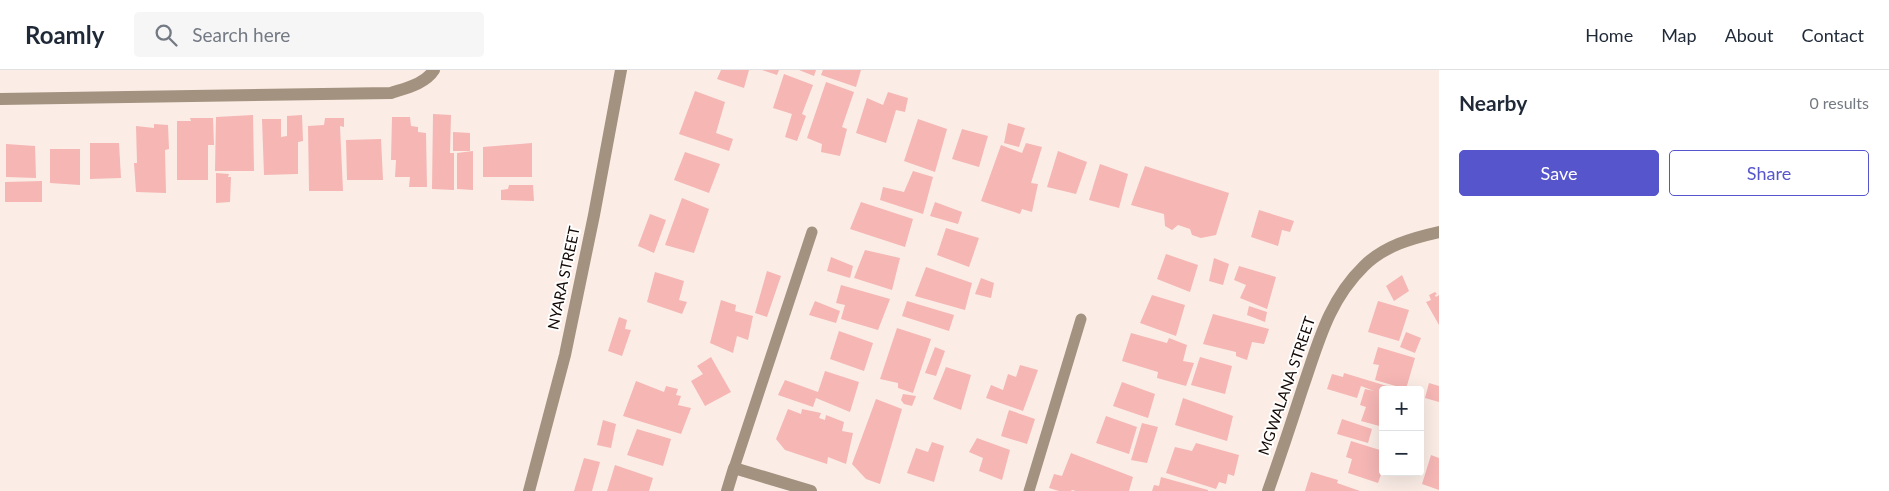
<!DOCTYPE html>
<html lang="en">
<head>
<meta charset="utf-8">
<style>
  body { margin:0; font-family:Lato,sans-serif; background:#f6f6f7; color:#1f2937 }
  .controls { position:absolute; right:15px; bottom:15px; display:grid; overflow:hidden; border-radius:5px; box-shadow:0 5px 20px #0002 }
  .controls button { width:45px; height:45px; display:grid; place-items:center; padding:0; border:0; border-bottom:1px solid #e0e1e3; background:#fff; color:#1f2937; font:25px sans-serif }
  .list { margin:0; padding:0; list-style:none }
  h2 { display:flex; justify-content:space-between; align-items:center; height:65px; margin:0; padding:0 20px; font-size:21px }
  h2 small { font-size:16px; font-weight:400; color:#747a83 }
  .actions { display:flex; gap:10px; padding:15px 20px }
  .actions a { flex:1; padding:11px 0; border:1px solid #5755cc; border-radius:5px; text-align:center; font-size:18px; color:#5755cc }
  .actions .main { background:#5755cc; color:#fff }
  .icon { flex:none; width:28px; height:28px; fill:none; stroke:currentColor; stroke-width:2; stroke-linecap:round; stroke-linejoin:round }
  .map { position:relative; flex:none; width:1439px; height:421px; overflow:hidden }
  header { display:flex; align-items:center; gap:30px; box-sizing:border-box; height:70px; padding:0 25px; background:#fff; border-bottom:1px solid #e0e1e3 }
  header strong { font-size:24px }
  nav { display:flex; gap:28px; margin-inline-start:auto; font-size:18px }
  .search { width:350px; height:45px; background:#f6f6f7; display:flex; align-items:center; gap:12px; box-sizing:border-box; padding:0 18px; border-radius:5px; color:#747a83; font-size:19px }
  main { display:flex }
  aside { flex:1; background:#fff }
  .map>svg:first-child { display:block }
  .building { fill:#f5b6b4 }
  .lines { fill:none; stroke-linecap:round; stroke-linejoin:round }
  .service { stroke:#a2927f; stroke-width:11 }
  .minor { stroke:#a2927f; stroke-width:12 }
  .labels { text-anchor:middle; stroke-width:4; stroke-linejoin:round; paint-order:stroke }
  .street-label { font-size:15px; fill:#140905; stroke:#fff }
</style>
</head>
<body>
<header>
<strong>Roamly</strong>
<div class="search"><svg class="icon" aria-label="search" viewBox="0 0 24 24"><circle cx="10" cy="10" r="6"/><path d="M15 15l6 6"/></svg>Search here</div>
<nav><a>Home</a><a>Map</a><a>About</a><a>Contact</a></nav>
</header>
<main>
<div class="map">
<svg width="1439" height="421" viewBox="0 0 1439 421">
  <rect width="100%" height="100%" fill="#fbede6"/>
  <g class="building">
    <polygon points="721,0 749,0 744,18 717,9"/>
    <polygon points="762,0 779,0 777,5"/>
    <polygon points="799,0 816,0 814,6"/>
    <polygon points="823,0 861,0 856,17 821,5"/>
    <polygon points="784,4 813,15 802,44 806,46 797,71 785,67 792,44 773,38"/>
    <polygon points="826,12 854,22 842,57 847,59 840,86 821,82 822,74 807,68"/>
    <polygon points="695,21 725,32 716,63 733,69 729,81 679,64"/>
    <polygon points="888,22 908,28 905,42 896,40 886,73 856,63 867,28 883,35"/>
    <polygon points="433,44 451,45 450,83 454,83 454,120 432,119"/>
    <polygon points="253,45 254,101 215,101 216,47"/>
    <polygon points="302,45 303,71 298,72 298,104 264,105 262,49 281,49 281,67 287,66 287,46"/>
    <polygon points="392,47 410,47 411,56 418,57 418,62 426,63 427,117 409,117 410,107 395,107 396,90 391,90"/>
    <polygon points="190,48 213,48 214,75 208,75 208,110 177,110 177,51 191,51"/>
    <polygon points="325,48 344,48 344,57 340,56 343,121 309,121 308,56 324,55"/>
    <polygon points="918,49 947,59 935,102 904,91"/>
    <polygon points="1008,53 1025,58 1019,77 1004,73"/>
    <polygon points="154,54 168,55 169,79 165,80 166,123 136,122 134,93 137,93 136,56 154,58"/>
    <polygon points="962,59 988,66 979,97 952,89"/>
    <polygon points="453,62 470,63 470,81 453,81"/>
    <polygon points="381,69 383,110 347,110 346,70"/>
    <polygon points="90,73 119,73 121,108 90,109"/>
    <polygon points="532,73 532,107 483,107 483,77"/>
    <polygon points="1026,73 1042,77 1031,113 1038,114 1032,142 1022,139 1020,144 981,131 1001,75 1022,83"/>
    <polygon points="6,74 35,76 36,108 6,107"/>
    <polygon points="50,79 80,79 80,115 50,113"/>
    <polygon points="473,81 473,120 457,119 457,83"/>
    <polygon points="1058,81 1087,92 1076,124 1047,117"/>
    <polygon points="685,82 720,94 709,123 674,110"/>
    <polygon points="1100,94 1128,104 1119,138 1089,130"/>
    <polygon points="1145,96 1229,123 1216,165 1201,168 1192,165 1190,159 1178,155 1172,160 1165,156 1164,144 1131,135"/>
    <polygon points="913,101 933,107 923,144 880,130 883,117 904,122"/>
    <polygon points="216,103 229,104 228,107 231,107 230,132 216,133"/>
    <polygon points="42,111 42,132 5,132 5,112"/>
    <polygon points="509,115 533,115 534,131 501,130 501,120 508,119"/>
    <polygon points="682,128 709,139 694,183 665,175"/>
    <polygon points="861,132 913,149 905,177 850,159"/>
    <polygon points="935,132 962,142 958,154 930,146"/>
    <polygon points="1259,140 1294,151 1290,162 1282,160 1278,176 1251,167"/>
    <polygon points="650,144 666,150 654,183 638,176"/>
    <polygon points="946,158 979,168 969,197 937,185"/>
    <polygon points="865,180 900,188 892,220 854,208"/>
    <polygon points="1166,184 1198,195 1190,222 1157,209"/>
    <polygon points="831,187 853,196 850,208 827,201"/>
    <polygon points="1214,188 1229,194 1223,215 1209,211"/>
    <polygon points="1239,196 1276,207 1267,239 1240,228 1246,215 1234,210"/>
    <polygon points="926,197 972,213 965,240 915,226"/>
    <polygon points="767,201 781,206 767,247 755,243"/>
    <polygon points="655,202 684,211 679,230 687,232 682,244 647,232"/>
    <polygon points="1402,205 1409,221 1394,231 1386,216"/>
    <polygon points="981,208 994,213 991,228 975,224"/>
    <polygon points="841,215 890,229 878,260 841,249 845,235 836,233"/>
    <polygon points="1435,222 1437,224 1435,225 1436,227 1439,225 1439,255 1426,232 1431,230 1429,225"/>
    <polygon points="1152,225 1185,235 1176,266 1140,253"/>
    <polygon points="721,230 736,235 735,241 753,246 748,270 737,266 733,283 710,273"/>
    <polygon points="815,231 840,241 836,253 809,245"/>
    <polygon points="907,231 954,245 949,261 902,246"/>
    <polygon points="1378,231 1409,240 1399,271 1368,262"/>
    <polygon points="1249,236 1267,242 1265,252 1247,245"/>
    <polygon points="1213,244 1269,259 1264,274 1252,272 1247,290 1236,286 1236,282 1203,274"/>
    <polygon points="619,247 627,250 625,259 631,260 622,286 608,281"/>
    <polygon points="897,258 931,269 913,323 898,318 898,313 880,309"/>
    <polygon points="839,261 873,273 864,301 830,289"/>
    <polygon points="1406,262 1421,268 1415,283 1400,277"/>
    <polygon points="1131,263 1167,273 1169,268 1187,275 1183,291 1194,293 1186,316 1157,308 1158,302 1122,291"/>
    <polygon points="935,277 945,281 936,306 925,303"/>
    <polygon points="1378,277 1415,288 1406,319 1375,310 1379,295 1373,294"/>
    <polygon points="711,287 731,322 705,336 691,311 703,304 697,296"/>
    <polygon points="1200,287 1232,296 1225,324 1191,315"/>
    <polygon points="1020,295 1038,300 1023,341 986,328 991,315 1003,320 1008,304 1016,307"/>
    <polygon points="946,297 971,305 961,340 933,329"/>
    <polygon points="825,301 859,312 850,342 816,328 813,337 778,325 785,310 818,322"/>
    <polygon points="1344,303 1387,316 1385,320 1383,320 1383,357 1361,351 1366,337 1360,335 1365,319 1374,321 1361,316 1357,328 1327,319 1332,304 1343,307"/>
    <polygon points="636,311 664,322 666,316 678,319 676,325 681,326 678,335 691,338 681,364 623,346"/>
    <polygon points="1122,312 1155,324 1148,348 1113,336"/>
    <polygon points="1429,313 1439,316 1439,332 1425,328"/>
    <polygon points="903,324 916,326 912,336 904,334 901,330"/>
    <polygon points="1183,328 1233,346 1227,371 1175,355"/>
    <polygon points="876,329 902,339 880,414 866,409 852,394"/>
    <polygon points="788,339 801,344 802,339 821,343 819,348 825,350 826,345 844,352 842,361 853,363 846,394 828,387 827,394 785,380 776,369"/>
    <polygon points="1009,340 1035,349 1027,374 1001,366"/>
    <polygon points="1106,346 1137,357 1129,384 1096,373"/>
    <polygon points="1342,349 1372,359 1368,373 1337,364"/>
    <polygon points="603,350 616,354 611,378 597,375"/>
    <polygon points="1142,353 1158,357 1147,393 1131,390"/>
    <polygon points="637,359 671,369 663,396 627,385"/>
    <polygon points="977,368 1010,380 1002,410 979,401 983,388 969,382"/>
    <polygon points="1351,371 1383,381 1383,399 1378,413 1348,403 1352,389 1346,387"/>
    <polygon points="932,372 944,376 934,412 907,403 916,378 928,382"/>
    <polygon points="1196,373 1239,385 1234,406 1228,404 1226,414 1219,412 1216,419 1166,403 1175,377 1192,381"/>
    <polygon points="1071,383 1133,407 1129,421 1076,421 1072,420 1071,421 1059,421 1049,418 1054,404 1062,406"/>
    <polygon points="1431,385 1439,388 1439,420 1422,414"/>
    <polygon points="584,388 600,392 592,421 574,421"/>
    <polygon points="615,395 653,408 649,421 607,421"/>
    <polygon points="1311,402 1338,410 1337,413 1360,421 1305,421"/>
    <polygon points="1161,407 1208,420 1208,421 1152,421 1154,415 1159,416"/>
  </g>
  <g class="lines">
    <g class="service">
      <polyline points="734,398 812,162"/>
      <polyline points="1029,421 1081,249"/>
    </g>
    <g class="minor">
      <path d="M0,29L391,23C406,18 425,14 434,0"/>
      <polyline points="529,421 565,285 594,145 621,0"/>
      <polyline points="727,421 734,398 811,421"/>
      <path d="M1268,421C1280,387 1291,354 1302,320C1318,274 1328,231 1364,196C1384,176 1412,168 1439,162"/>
    </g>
  </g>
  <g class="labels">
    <g class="street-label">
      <text transform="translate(564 208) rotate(-78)" y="5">NYARA STREET</text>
      <text transform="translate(1287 316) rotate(-71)" y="5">MGWALANA STREET</text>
    </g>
  </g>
</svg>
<div class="controls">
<button>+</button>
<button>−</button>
</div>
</div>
<aside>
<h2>Nearby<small>0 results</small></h2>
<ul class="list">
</ul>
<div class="actions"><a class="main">Save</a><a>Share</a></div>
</aside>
</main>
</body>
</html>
